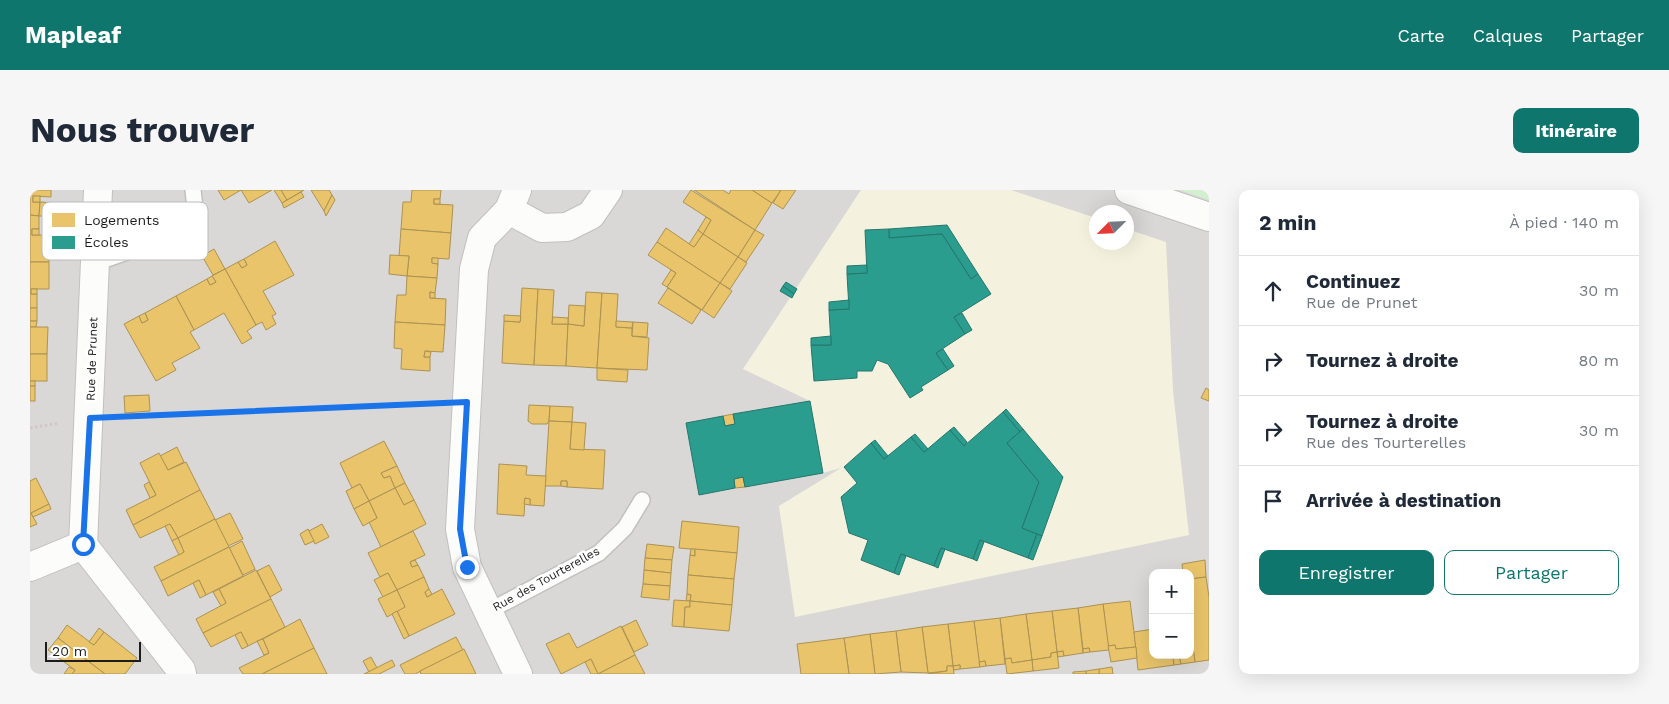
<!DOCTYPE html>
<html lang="fr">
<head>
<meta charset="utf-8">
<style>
  body { margin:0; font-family:"Work Sans",sans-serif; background:#f6f6f7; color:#1f2937 }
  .controls { position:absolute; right:15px; bottom:15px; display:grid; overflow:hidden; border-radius:10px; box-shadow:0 5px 20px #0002 }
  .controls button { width:45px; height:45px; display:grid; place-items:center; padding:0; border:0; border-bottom:1px solid #e0e1e3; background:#fff; color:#1f2937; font:25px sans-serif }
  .compass { position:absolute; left:1059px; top:15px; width:45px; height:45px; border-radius:50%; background:#fff; box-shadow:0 5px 20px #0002; rotate:246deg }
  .scale { position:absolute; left:15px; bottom:12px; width:96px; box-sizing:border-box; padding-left:5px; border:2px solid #1c1c1c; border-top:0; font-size:14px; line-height:18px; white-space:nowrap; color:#1c1c1c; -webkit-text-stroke:4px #fff; paint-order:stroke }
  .stop { position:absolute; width:15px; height:15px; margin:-11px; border:4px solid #1a73e8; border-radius:50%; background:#fff }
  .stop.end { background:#1a73e8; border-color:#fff; box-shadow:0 1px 5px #0008 }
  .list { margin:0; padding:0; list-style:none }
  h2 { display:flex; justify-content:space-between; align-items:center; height:65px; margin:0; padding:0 20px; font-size:21px }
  h2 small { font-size:16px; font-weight:400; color:#747a83 }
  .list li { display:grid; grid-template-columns:32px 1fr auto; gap:15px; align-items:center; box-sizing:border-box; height:70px; padding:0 20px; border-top:1px solid #e0e1e3 }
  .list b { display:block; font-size:19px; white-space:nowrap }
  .list p { margin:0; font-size:16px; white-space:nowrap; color:#747a83 }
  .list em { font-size:16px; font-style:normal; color:#747a83 }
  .actions { display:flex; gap:10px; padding:15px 20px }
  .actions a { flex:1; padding:11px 0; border:1px solid #0f766e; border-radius:10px; text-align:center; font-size:18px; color:#0f766e }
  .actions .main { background:#0f766e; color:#fff }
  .icon { flex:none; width:28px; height:28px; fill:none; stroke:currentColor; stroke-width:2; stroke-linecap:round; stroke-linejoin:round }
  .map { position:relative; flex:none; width:1179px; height:484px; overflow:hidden; border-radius:10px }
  header { display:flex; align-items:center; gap:30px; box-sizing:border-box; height:70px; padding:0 25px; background:#0f766e; color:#fff }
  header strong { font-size:24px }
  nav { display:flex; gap:28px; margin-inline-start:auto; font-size:18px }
  .intro { display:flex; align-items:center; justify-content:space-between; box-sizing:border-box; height:120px; padding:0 30px }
  h1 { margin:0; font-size:35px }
  .button { padding:12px 22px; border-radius:10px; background:#0f766e; color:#fff; font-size:18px; font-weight:700 }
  main { display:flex; gap:30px; padding:0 30px }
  aside { flex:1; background:#fff; border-radius:10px; box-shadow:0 5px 20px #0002 }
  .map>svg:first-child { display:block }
  .residential { fill:#d9d8d6; fill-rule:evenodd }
  .education { fill:#f4f2df }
  .park { fill:#d2f0d0 }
  .homes { fill:#e9c46a; stroke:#ac9253 }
  .schools { fill:#2a9d8f; stroke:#26766c }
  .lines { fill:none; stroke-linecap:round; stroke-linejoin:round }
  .service-casing { stroke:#c1c0bf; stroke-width:18 }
  .minor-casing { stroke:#c1c0bf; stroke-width:30 }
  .path { stroke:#d4c6c5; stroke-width:3; stroke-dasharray:2.5 2.5; stroke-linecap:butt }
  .service { stroke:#fcfcfb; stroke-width:15 }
  .minor { stroke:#fcfcfb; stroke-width:28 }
  .route { stroke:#1a73e8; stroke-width:6 }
  .labels { text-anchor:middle; stroke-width:5; stroke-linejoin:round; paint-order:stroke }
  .street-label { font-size:12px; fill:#1c1c1c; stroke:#fff }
  .key { fill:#fff; stroke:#bbb; stroke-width:1 }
  .key-label { font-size:14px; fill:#1c1c1c }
</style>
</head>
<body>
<header>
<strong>Mapleaf</strong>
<nav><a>Carte</a><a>Calques</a><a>Partager</a></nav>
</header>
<div class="intro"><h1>Nous trouver</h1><a class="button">Itinéraire</a></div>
<main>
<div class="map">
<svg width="1179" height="484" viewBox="0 0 1179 484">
  <rect width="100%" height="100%" fill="#eae8e5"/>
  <path class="residential" d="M0,0H1179V484H0ZM1066,22H1096V52H1066ZM1123,383H1160V465H1123Z"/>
  <polygon class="education" points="831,0 981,0 1066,28 1066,52 1096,52 1097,39 1136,52 1143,201 1159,345 765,427 749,316 811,278 793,283 780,211 713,179"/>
  <polygon class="park" points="1150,0 1179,0 1179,10"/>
  <g class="homes">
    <polygon points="0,0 21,0 21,7 3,6 3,12 10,12 9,26 0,25"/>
    <polygon points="188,0 211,0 194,10"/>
    <polygon points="211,0 242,0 219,13"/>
    <polygon points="244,0 251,0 257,10 252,13"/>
    <polygon points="251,0 274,0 257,10"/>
    <polygon points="281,0 299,0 302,5 294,21"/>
    <polygon points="382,0 411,0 410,9 404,9 404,14 423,15 421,43 371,39 373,12 381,12"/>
    <polygon points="661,0 725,40 708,67 673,44 681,30 653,12"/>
    <polygon points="664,0 693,0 699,4 701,0 722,0 742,13 725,40"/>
    <polygon points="722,0 751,0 742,13"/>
    <polygon points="751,0 766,0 753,19 743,13"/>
    <polygon points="271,2 274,7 254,18 252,13"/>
    <polygon points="302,5 305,10 296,26 294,21"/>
    <rect x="3" y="6" width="7" height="6"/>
    <rect x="404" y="9" width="6" height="5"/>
    <polygon points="10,12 27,13 26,26 9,26"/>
    <polygon points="0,25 9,26 9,39 2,39 2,45 20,45 19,72 0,72"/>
    <polygon points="676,27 681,30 673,44 668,40"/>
    <polygon points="636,38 664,57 673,44 708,67 690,93 627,52"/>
    <rect x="2" y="39" width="7" height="6"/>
    <polygon points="371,39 421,43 419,69 402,68 402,73 408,74 407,88 377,86 379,66 369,66"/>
    <polygon points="668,40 673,44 664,57 659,54"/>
    <polygon points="725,40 734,45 716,72 708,67"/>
    <polygon points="245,51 264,85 233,101 246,124 242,126 246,134 236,140 232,132 226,135 195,79 208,72 212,78 217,75 214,69"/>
    <polygon points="627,52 690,93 672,120 637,97 646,83 618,65"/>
    <polygon points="184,59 195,79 183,85 172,66"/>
    <polygon points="360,65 379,66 377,86 359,84"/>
    <polygon points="708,67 717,73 700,99 690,93"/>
    <polygon points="402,68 408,68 408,74 402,73"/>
    <polygon points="214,69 217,75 212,78 208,72"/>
    <polygon points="0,72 19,72 19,99 1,99 1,104 7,104 7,118 0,118"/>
    <polygon points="195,79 226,135 217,141 222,148 212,154 194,123 164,140 146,106 177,89 180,95 186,92 182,86"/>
    <polygon points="641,80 646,83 637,97 632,94"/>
    <polygon points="182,86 186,92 180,95 177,89"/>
    <polygon points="377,86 407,88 405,103 400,102 400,108 416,109 415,135 365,132 367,105 376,105"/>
    <polygon points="690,93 702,101 684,128 672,120"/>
    <polygon points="492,98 508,99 504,175 472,173 474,131 490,132"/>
    <polygon points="638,98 671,120 662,134 628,113"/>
    <rect x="1" y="99" width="6" height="5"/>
    <polygon points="508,99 524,100 522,134 538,134 536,176 504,175"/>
    <polygon points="400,102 405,103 405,108 400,108"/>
    <polygon points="556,102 572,103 567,178 536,176 538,134 554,136"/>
    <polygon points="572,103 588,104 586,137 602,138 602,146 619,148 617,180 567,178"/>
    <polygon points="146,106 164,140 160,142 170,158 142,173 146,180 126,191 94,134 109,126 112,133 118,130 115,123"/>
    <polygon points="539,115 555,116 554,136 538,134"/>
    <polygon points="0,118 7,118 7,131 0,131 0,134"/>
    <polygon points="115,123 118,130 112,133 109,126"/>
    <polygon points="474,125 491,126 490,132 474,131"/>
    <polygon points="523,127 538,128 538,134 522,134"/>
    <polygon points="0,131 7,131 6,137 0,137"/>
    <polygon points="586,131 603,132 602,138 586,137"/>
    <polygon points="365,132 415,135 413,162 395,161 394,167 400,167 400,181 371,179 372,159 364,158"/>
    <polygon points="603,132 618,133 617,147 602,146"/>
    <polygon points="0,137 18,137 17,164 0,164"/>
    <polygon points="395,161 401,162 400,167 394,167"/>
    <rect x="0" y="164" width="17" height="27"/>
    <polygon points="567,178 598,180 597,192 567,190"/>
    <rect x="0" y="191" width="5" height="5"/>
    <rect x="0" y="196" width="5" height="15"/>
    <polygon points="1176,198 1179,200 1179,211 1171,208"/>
    <polygon points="119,205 120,221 95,223 94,206"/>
    <polygon points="499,215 520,216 519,231 517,234 502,234 498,231"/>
    <polygon points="520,216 543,217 542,232 519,231"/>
    <polygon points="703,224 705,234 695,236 693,226"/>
    <polygon points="519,231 542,232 540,259 575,260 573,299 537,297 537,291 531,291 531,296 515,296"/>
    <polygon points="542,232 556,233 554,260 540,259"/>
    <polygon points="354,251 367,276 351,283 354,288 360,286 365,298 339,311 330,294 322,298 310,273"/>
    <polygon points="147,257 154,272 138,280 130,266"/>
    <polygon points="129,263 138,280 156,272 170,300 103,335 96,320 126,305 110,273"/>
    <polygon points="469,274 497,276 496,285 516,286 514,316 500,315 500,309 495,308 494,326 467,324"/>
    <polygon points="367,276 375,293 365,298 360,286 354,288 351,283"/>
    <polygon points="713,287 715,297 705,298 704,289"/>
    <polygon points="6,288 19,314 1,323 7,334 0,337 0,291"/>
    <polygon points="531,291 537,291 537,297 531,296"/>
    <polygon points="119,292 126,305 120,308 114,295"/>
    <polygon points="375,293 384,310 374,315 365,298"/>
    <polygon points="330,294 339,311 324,319 316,301"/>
    <polygon points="365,298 374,315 384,310 396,334 351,357 339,332 347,328 339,311"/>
    <polygon points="170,300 185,329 148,348 140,334 110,348 103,335"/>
    <polygon points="495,308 500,309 500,315 494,314"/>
    <polygon points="339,311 347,328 333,336 324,319"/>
    <polygon points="19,314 21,319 3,327 1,323"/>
    <polygon points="200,323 213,349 198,356 185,330"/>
    <polygon points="185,329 199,357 131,391 124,377 154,362 148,348"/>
    <polygon points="652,331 709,337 707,363 649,358"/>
    <polygon points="140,334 148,348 142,351 135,336"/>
    <polygon points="292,334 299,347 285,354 279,341"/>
    <polygon points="278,339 284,351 275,355 270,344"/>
    <polygon points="383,341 395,365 380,372 382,377 388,375 394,387 367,400 358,383 350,387 338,363"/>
    <polygon points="148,348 154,362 149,365 142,351"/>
    <polygon points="212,351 225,379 213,385 199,358"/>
    <polygon points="617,354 644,357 642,370 615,368"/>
    <polygon points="199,357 213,386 176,405 169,390 138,406 131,391"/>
    <polygon points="661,359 665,359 665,366 660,365"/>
    <polygon points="665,359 707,363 704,389 658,385 660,365 665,366"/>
    <polygon points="615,368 642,370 641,383 614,380"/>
    <polygon points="385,370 388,375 382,377 380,372"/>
    <polygon points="1175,370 1176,387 1160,389 1160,383 1153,383 1152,374"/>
    <polygon points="239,375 252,400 240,407 227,381"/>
    <polygon points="226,380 241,409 173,443 166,429 196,413 189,399"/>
    <polygon points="614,380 641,383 640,396 613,394"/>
    <polygon points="358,383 367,400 353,407 344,390"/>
    <polygon points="658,385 704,389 702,415 660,411 661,405 657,404"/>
    <polygon points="394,387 399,399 395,402 397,407 412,399 425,424 379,446 367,421 375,417 367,400"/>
    <polygon points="1176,387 1179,407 1179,470 1165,472 1160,436 1160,389"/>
    <polygon points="169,390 176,405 170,408 163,393"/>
    <polygon points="613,394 640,396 639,410 611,407"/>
    <polygon points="189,399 196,413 191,416 183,402"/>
    <polygon points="399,399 402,404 397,407 395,402"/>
    <polygon points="367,400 375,417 357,427 348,409"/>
    <polygon points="657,404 661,405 660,411 656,411"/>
    <polygon points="241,409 255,437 218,456 211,442 181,457 173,443"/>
    <polygon points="644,410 660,411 660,417 655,417 654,437 642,436"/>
    <polygon points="660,411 702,415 699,441 654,437 655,417 660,417"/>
    <polygon points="1100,411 1106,457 1086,459 1085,455 1078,456 1073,414"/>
    <polygon points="1073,414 1079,460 1060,462 1059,458 1053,459 1048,418"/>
    <polygon points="1048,418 1053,463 1034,466 1033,461 1027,462 1022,421"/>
    <polygon points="367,421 379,446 374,449 362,424"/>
    <polygon points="1022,421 1027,462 1021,463 1021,467 1002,470 996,424"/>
    <polygon points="996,424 1002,470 982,473 981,468 975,469 970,428"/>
    <polygon points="970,428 975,474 956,476 955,471 949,472 944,431"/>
    <polygon points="270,429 284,458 232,484 213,484 209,478 239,463 233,449"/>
    <polygon points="606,430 618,455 604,462 592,437"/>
    <polygon points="944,431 950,477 930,479 930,475 923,476 918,434"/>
    <polygon points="918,434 923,476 917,476 917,481 898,483 892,437"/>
    <polygon points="37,435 64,455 74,442 107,468 95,484 75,484 28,448"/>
    <polygon points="591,436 605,465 568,484 561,469 531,484 516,454 539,443 547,458"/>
    <polygon points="1160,436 1165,472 1151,474 1149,467 1143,467 1144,475 1108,480 1104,442 1123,439 1123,465 1160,465"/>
    <polygon points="892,437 898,483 871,482 866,441"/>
    <polygon points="69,438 74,442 64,455 59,452"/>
    <polygon points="866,441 871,482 845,484 840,444"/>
    <polygon points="211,442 218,456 212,459 205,445"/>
    <polygon points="840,444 845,484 819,484 814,448"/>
    <polygon points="426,447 433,460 385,484 375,484 370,475"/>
    <polygon points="28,448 75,484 42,484 45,480 18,460"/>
    <polygon points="814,448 819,484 771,484 767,454"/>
    <polygon points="233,449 239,463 234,465 227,451"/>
    <polygon points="1085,455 1086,459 1106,457 1107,468 1081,472 1078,456"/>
    <polygon points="284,458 297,484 232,484"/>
    <polygon points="1059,458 1060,462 1053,463 1053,459"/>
    <polygon points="434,459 446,484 391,484 390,481"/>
    <polygon points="1033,461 1034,466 1028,467 1027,462"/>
    <polygon points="1027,462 1029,478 1003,481 1002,470 1021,467 1021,463"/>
    <polygon points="605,465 615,484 568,484"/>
    <polygon points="341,467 347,478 339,482 333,471"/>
    <polygon points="1143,467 1149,467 1151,474 1144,475"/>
    <polygon points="981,468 982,473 1002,470 1003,481 977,484 975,469"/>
    <polygon points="561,469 568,484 561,484 555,472"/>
    <polygon points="362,470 365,476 349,484 334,484"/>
    <polygon points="955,471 956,476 950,477 949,472"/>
    <polygon points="930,475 930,479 924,480 923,476"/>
    <polygon points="917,476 923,476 924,484 898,484 917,481"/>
    <polygon points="39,477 45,480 42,484 34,484"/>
    <polygon points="1082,477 1083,484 1069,484 1069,479"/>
    <polygon points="1069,479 1069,484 1056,484 1056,481"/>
    <polygon points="1056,481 1056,484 1043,484 1043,482"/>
  </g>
  <g class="schools">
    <polygon points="917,35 948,84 941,89 912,44 859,48 859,39"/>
    <polygon points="859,39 859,48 912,44 941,89 948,84 961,104 924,127 935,144 906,163 918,180 891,197 893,200 880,208 858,174 847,170 842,181 827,181 827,188 784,191 781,155 801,155 799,120 819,119 817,84 837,83 835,40"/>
    <polygon points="837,75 837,83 817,84 817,76"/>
    <polygon points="756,92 767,99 764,104 753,96"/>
    <polygon points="753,96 764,104 762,108 750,101"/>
    <polygon points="819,110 819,119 799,120 799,112"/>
    <polygon points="932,123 942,140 935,144 924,127"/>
    <polygon points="801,146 801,155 781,155 781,148"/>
    <polygon points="913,159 924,176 918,180 906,163"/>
    <polygon points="780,211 793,283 715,297 713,287 704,289 705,298 669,305 656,233 693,226 695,236 705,234 703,224"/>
    <polygon points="976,219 993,239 990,242 973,222"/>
    <polygon points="973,222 990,242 977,253 1009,292 992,338 1007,344 998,368 950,350 943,369 911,358 904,376 871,364 864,383 831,370 838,350 819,343 811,307 827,293 814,277 841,253 854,269 881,247 894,262 920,240 934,256"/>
    <polygon points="924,237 937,252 934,256 920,240"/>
    <polygon points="993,239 1033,287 1012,346 992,338 1009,292 977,253"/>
    <polygon points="885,244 898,259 894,262 881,247"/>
    <polygon points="845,250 858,266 854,269 841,253"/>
    <polygon points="1007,344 1012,346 1003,370 998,368"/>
    <polygon points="950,350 954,352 947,371 943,369"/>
    <polygon points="911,358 915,359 908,378 904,376"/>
    <polygon points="871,364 876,366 869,385 864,383"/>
  </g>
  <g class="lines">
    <g class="service-casing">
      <g id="service">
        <polyline points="66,73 97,62 152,35 165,18 163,0"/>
        <polyline points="457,422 569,363 595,338 612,310"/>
      </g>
    </g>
    <g class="minor-casing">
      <g id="minor">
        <polyline points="487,0 479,20 512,38 537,37 561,25 578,0"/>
        <polyline points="1099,0 1179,27"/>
        <polyline points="479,20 452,48 444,79 430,339 437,377 488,484"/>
        <polyline points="53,355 151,480 152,484"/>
        <polyline points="0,377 53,355 68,0"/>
      </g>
    </g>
    <g class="path">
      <polyline points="87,227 406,213"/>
      <polyline points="0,238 29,233"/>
    </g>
    <use href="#service" class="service"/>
    <use href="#minor" class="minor"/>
  </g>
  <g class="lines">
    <polyline class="route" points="53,354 60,228 437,212 430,339 437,377"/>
  </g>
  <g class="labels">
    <g class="street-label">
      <text transform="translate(62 169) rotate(-88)" y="4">Rue de Prunet</text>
      <text transform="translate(516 389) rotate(-29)" y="4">Rue des Tourterelles</text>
    </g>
  </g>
  <rect x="12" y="12" width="166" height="58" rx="8" class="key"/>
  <rect x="22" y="23" width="23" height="14" fill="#e9c46a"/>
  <rect x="22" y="46" width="23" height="13" fill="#2a9d8f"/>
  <g class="key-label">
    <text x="54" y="35">Logements</text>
    <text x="54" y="57">Écoles</text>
  </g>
</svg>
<div class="controls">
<button>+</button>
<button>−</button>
</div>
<svg class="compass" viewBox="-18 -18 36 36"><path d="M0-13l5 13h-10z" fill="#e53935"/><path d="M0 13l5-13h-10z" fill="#747a83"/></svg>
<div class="scale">20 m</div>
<div class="stop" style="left:53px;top:354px"></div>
<div class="stop end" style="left:437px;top:377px"></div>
</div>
<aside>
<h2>2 min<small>À pied · 140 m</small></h2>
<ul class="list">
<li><svg class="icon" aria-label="ahead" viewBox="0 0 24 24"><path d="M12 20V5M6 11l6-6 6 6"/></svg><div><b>Continuez</b><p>Rue de Prunet</p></div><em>30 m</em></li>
<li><svg class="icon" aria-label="right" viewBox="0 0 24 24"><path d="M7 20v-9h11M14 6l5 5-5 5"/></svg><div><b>Tournez à droite</b></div><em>80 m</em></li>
<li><svg class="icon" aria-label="right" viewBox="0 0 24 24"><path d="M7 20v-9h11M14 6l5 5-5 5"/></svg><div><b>Tournez à droite</b><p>Rue des Tourterelles</p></div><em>30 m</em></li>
<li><svg class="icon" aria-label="arrive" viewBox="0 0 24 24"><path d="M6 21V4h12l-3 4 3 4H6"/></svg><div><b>Arrivée à destination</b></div></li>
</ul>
<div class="actions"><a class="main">Enregistrer</a><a>Partager</a></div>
</aside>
</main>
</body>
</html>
